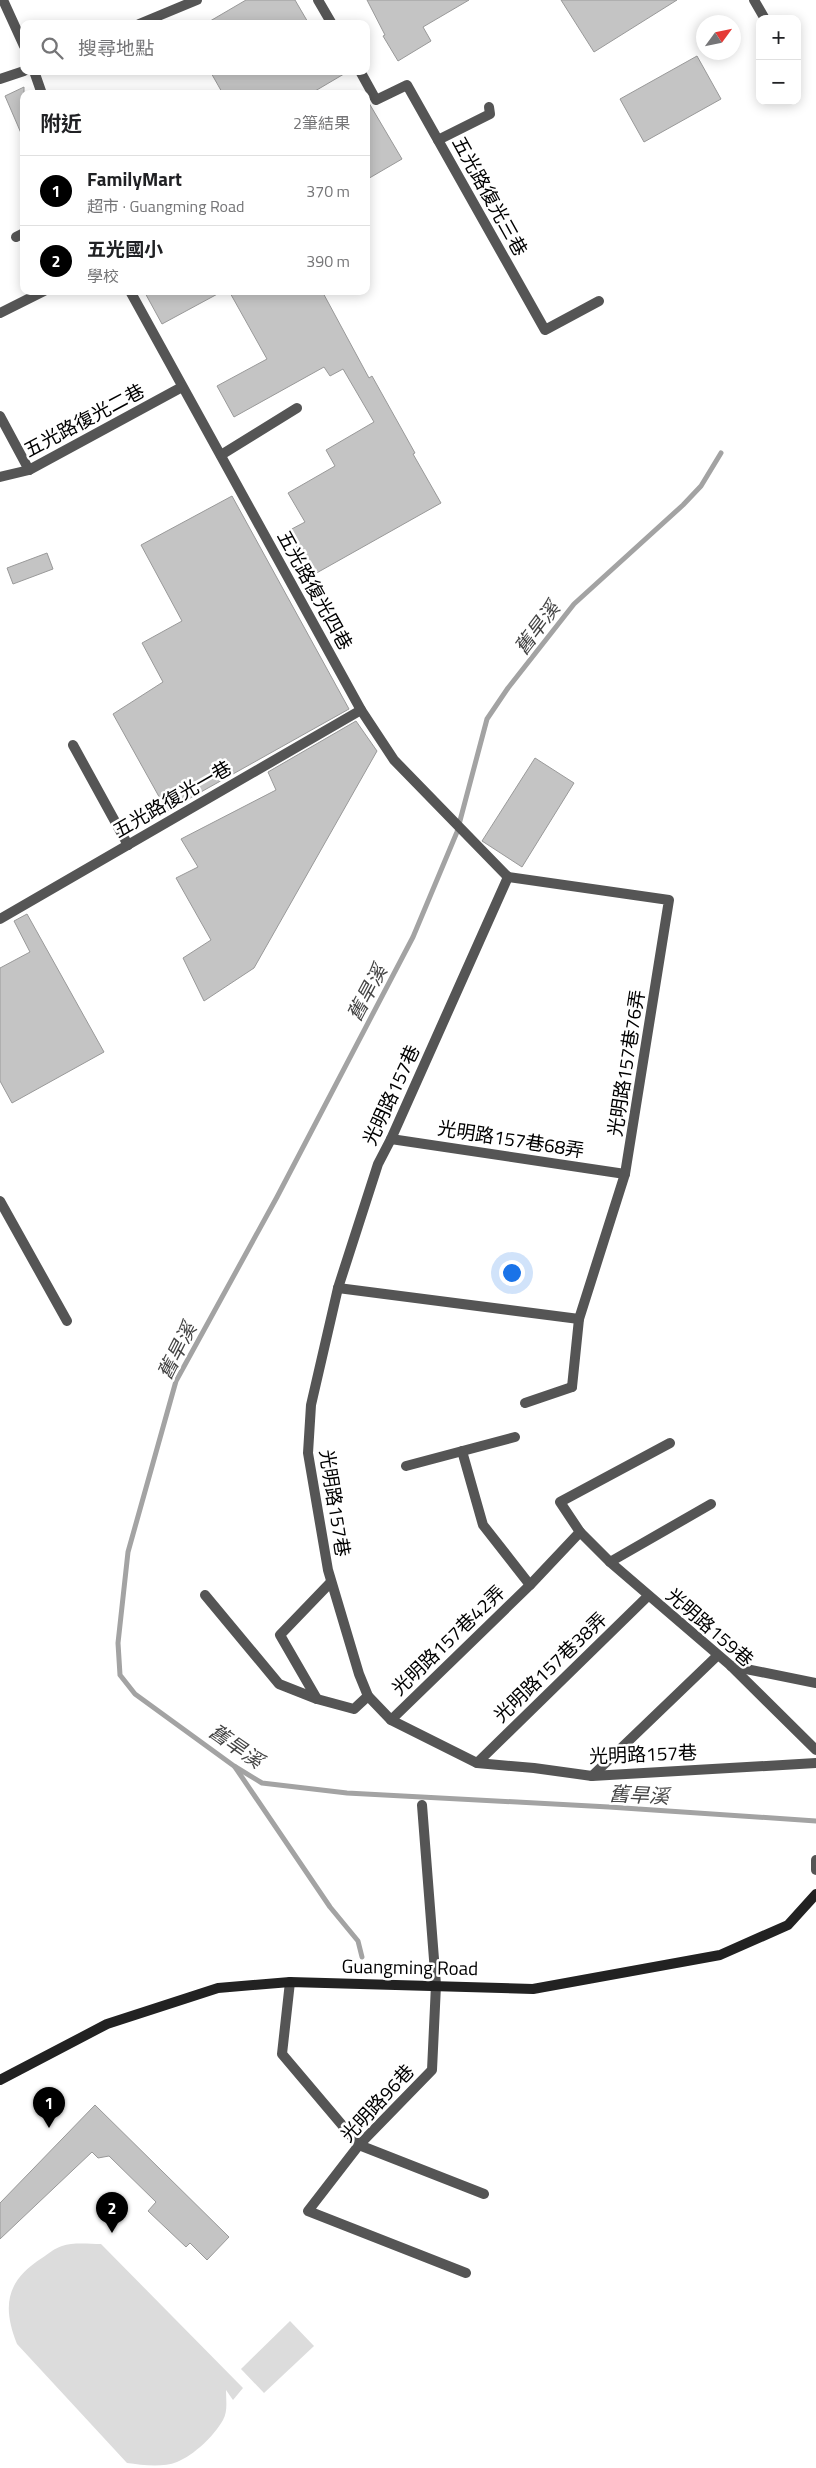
<!DOCTYPE html>
<html lang="zh-TW">
<head>
<meta charset="utf-8">
<style>
  body { margin:0; font-family:"Titillium Web","Noto Sans TC",sans-serif; background:#f6f6f6; color:#202124 }
  .controls { position:absolute; right:15px; top:15px; display:grid; overflow:hidden; border-radius:10px; box-shadow:0 2px 12px #0003 }
  .controls button { width:45px; height:45px; display:grid; place-items:center; padding:0; border:0; border-bottom:1px solid #e0e0e0; background:#fff; color:#202124; font:25px sans-serif }
  .compass { position:absolute; left:696px; top:15px; width:45px; height:45px; border-radius:50%; background:#fff; box-shadow:0 2px 12px #0003; rotate:57deg }
  .you { position:absolute; left:511px; top:1272px; width:18px; height:18px; margin:-12px; border:4px solid #fff; border-radius:50%; background:#1a73e8; box-shadow:0 0 0 8px #1a73e833 }
  .badge { display:grid; place-items:center; width:32px; height:32px; border-radius:50%; background:#000; color:#fff; font-size:16px; font-weight:700 }
  .pin { position:absolute; translate:-50% -41px; filter:drop-shadow(0 1px 2px #0008) }
  .pin::after { content:''; position:absolute; top:26px; width:18px; height:15px; background:inherit; clip-path:polygon(0 0,100% 0,50% 100%) }
  .list { margin:0; padding:0; list-style:none }
  h2 { display:flex; justify-content:space-between; align-items:center; height:65px; margin:0; padding:0 20px; font-size:21px }
  h2 small { font-size:16px; font-weight:400; color:#757577 }
  .list li { display:grid; grid-template-columns:32px 1fr auto; gap:15px; align-items:center; box-sizing:border-box; height:70px; padding:0 20px; border-top:1px solid #e0e0e0 }
  .list b { display:block; font-size:19px; white-space:nowrap }
  .list p { margin:0; font-size:16px; white-space:nowrap; color:#757577 }
  .list em { font-size:16px; font-style:normal; color:#757577 }
  .icon { flex:none; width:28px; height:28px; fill:none; stroke:currentColor; stroke-width:2; stroke-linecap:round; stroke-linejoin:round }
  .map { position:relative; flex:none; width:816px; height:2468px; overflow:hidden }
  .search { position:absolute; background:#fff; box-shadow:0 2px 12px #0003; left:20px; top:20px; width:350px; height:55px; display:flex; align-items:center; gap:12px; box-sizing:border-box; padding:0 18px; border-radius:10px; color:#757577; font-size:19px }
  .panel { position:absolute; background:#fff; box-shadow:0 2px 12px #0003; left:20px; top:90px; width:350px; height:205px; border-radius:10px }
  .map>svg:first-child { display:block }
  .green { fill:#dcdcdc }
  .lines { fill:none; stroke-linecap:round; stroke-linejoin:round }
  .stream { stroke:#a3a3a3; stroke-width:5 }
  .building { fill:#c4c4c4; stroke:#999 }
  .lane { stroke:#555; stroke-width:10 }
  .street { stroke:#555; stroke-width:10 }
  .secondary { stroke:#222; stroke-width:10 }
  .labels { text-anchor:middle; stroke-width:5; stroke-linejoin:round; paint-order:stroke }
  .street-label { font-size:19px; fill:#000; stroke:#fff }
  .water-label { font-size:20px; font-style:italic; fill:#444; stroke:#fff }
</style>
</head>
<body>
<div class="map">
<svg width="816" height="2468" viewBox="0 0 816 2468">
  <rect width="100%" height="100%" fill="#fff"/>
  <g class="green">
    <path d="M101,2244L243,2388L233,2400L226,2390C226,2400 228,2411 223,2420C214,2436 194,2455 177,2462C162,2468 142,2465 127,2463L17,2344C2,2306 6,2281 42,2258C48,2254 55,2248 62,2246C73,2242 89,2244 101,2244Z"/>
    <polygon points="290,2321 314,2346 264,2393 241,2369"/>
  </g>
  <g class="lines">
    <g class="stream">
      <polyline points="721,453 701,486 683,505 574,604 508,688 487,719 457,832 413,937 277,1197 176,1381 128,1552 118,1643 120,1675 135,1694 234,1766 262,1783 347,1793 609,1807 816,1821"/>
      <polyline points="235,1767 330,1907 358,1941 362,1957"/>
    </g>
  </g>
  <g class="building">
    <polygon points="246,0 295,0 309,24 205,24"/>
    <polygon points="367,0 469,0 423,27 431,41 398,61 383,36 385,35"/>
    <polygon points="561,0 677,0 594,52"/>
    <polygon points="697,56 721,99 644,142 620,99"/>
    <polygon points="210,71 349,71 310,94 223,94"/>
    <polygon points="24,87 24,140 5,96"/>
    <polygon points="366,98 402,159 366,180"/>
    <polygon points="144,291 223,291 162,324"/>
    <polygon points="229,291 322,291 369,378 372,376 415,453 413,454 441,503 313,575 288,531 305,522 288,493 335,466 326,450 374,422 343,369 330,376 324,367 234,417 217,386 267,359"/>
    <polygon points="232,496 349,709 167,811 113,714 163,682 142,643 182,621 141,545"/>
    <polygon points="47,553 53,569 13,584 7,568"/>
    <polygon points="356,721 377,751 254,968 204,1001 183,958 211,940 176,878 198,867 181,839 276,790 268,772"/>
    <polygon points="535,758 574,783 522,867 482,841"/>
    <polygon points="27,914 104,1052 12,1103 0,1081 0,968 30,952 14,921"/>
    <polygon points="95,2105 229,2237 207,2260 190,2243 186,2247 148,2211 156,2202 109,2156 98,2158 92,2152 0,2239 0,2203"/>
  </g>
  <g class="lines">
    <g class="lane">
      <polyline points="3,0 24,46"/>
      <polyline points="318,0 332,24"/>
      <polyline points="754,0 765,19"/>
      <polyline points="139,24 197,0"/>
      <polyline points="34,71 42,94"/>
      <polyline points="360,71 376,100 407,85 545,330 599,301"/>
      <polyline points="0,79 24,71"/>
      <polyline points="438,140 490,114 489,107"/>
      <polyline points="16,237 24,233"/>
      <polyline points="130,291 361,710 394,760 508,877"/>
      <polyline points="0,313 44,291"/>
      <polyline points="0,416 29,470"/>
      <polyline points="221,455 297,408"/>
      <polyline points="0,477 29,470 182,387"/>
      <polyline points="73,745 128,845"/>
      <polyline points="0,919 361,710"/>
      <polyline points="391,1139 625,1174"/>
      <polyline points="0,1201 67,1321"/>
      <polyline points="338,1288 579,1319"/>
      <polyline points="525,1403 572,1387"/>
      <polyline points="670,1443 560,1502 580,1532 610,1562 730,1665 816,1750"/>
      <polyline points="462,1451 483,1525 530,1585"/>
      <polyline points="406,1466 515,1437"/>
      <polyline points="610,1562 711,1504"/>
      <polyline points="205,1595 279,1684 317,1699 354,1709 368,1696"/>
      <polyline points="731,1666 816,1683"/>
      <polyline points="317,1699 280,1635 331,1582"/>
      <polyline points="391,1720 530,1585 580,1532"/>
      <polyline points="477,1763 648,1596"/>
      <polyline points="592,1776 717,1656"/>
      <polyline points="422,1805 436,1985 432,2070 359,2145 308,2211 466,2273"/>
      <polyline points="290,1982 282,2054 359,2145 484,2194"/>
    </g>
    <g class="street">
      <polyline points="572,1387 579,1319 625,1174 669,900 508,877 391,1139 378,1164 338,1288 311,1405 308,1453 328,1570 359,1674 368,1696 391,1720 477,1763 534,1768 592,1776 816,1763"/>
      <polyline points="816,1860 816,1870"/>
    </g>
    <polyline class="secondary" points="0,2080 107,2024 218,1988 290,1982 533,1989 720,1955 788,1925 816,1894"/>
  </g>
  <g class="labels">
    <g class="street-label">
      <text transform="translate(490 196) rotate(61)" y="7">五光路復光三巷</text>
      <text transform="translate(84 420) rotate(-28)" y="7">五光路復光二巷</text>
      <text transform="translate(315 590) rotate(61)" y="7">五光路復光四巷</text>
      <text transform="translate(172 799) rotate(-30)" y="7">五光路復光一巷</text>
      <text transform="translate(626 1063) rotate(-81)" y="7">光明路157巷76弄</text>
      <text transform="translate(391 1095) rotate(-65)" y="7">光明路157巷</text>
      <text transform="translate(511 1139) rotate(9)" y="7">光明路157巷68弄</text>
      <text transform="translate(335 1503) rotate(81)" y="7">光明路157巷</text>
      <text transform="translate(710 1627) rotate(41)" y="7">光明路159巷</text>
      <text transform="translate(448 1640) rotate(-44)" y="7">光明路157巷42弄</text>
      <text transform="translate(550 1667) rotate(-44)" y="7">光明路157巷38弄</text>
      <text transform="translate(643 1754) rotate(-2)" y="7">光明路157巷</text>
      <text transform="translate(410 1967) rotate(1)" y="7">Guangming Road</text>
      <text transform="translate(377 2103) rotate(-47)" y="7">光明路96巷</text>
    </g>
    <g class="water-label">
      <text transform="translate(537 628) rotate(-53)" y="7">舊旱溪</text>
      <text transform="translate(367 993) rotate(-62)" y="7">舊旱溪</text>
      <text transform="translate(177 1351) rotate(-63)" y="7">舊旱溪</text>
      <text transform="translate(236 1746) rotate(35)" y="7">舊旱溪</text>
      <text transform="translate(639 1795) rotate(3)" y="7">舊旱溪</text>
    </g>
  </g>
</svg>
<div class="controls">
<button>+</button>
<button>−</button>
</div>
<svg class="compass" viewBox="-18 -18 36 36"><path d="M0-13l5 13h-10z" fill="#e53935"/><path d="M0 13l5-13h-10z" fill="#757577"/></svg>
<div class="you"></div>
<div class="pin badge" style="left:49px;top:2128px">1</div>
<div class="pin badge" style="left:112px;top:2233px">2</div>
<div class="search"><svg class="icon" aria-label="search" viewBox="0 0 24 24"><circle cx="10" cy="10" r="6"/><path d="M15 15l6 6"/></svg>搜尋地點</div>
<section class="panel">
<h2>附近<small>2筆結果</small></h2>
<ul class="list">
<li><span class="badge">1</span><div><b>FamilyMart</b><p>超市 · Guangming Road</p></div><em>370 m</em></li>
<li><span class="badge">2</span><div><b>五光國小</b><p>學校</p></div><em>390 m</em></li>
</ul>
</section>
</div>
</body>
</html>
